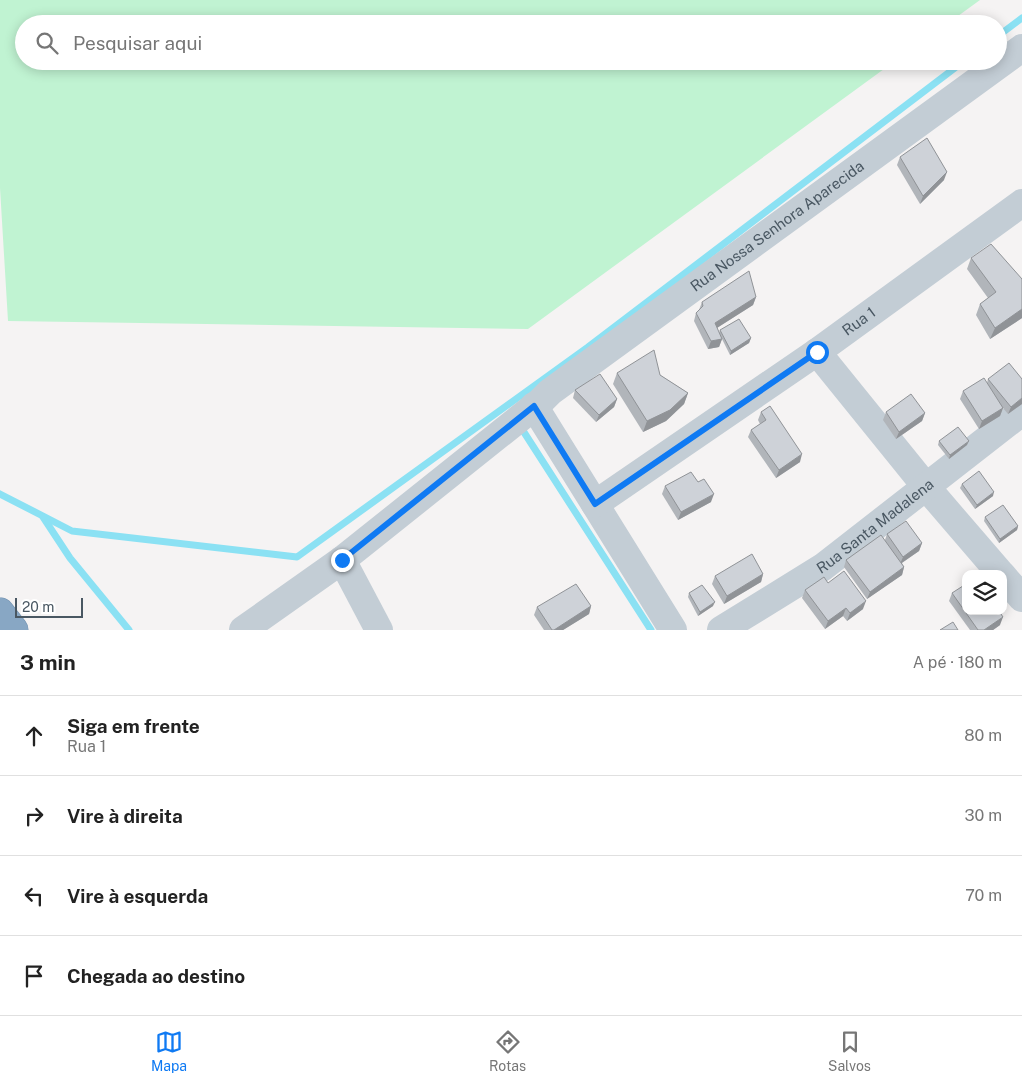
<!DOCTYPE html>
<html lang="pt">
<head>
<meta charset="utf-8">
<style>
  body { margin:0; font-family:"Public Sans",sans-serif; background:#f6f6f6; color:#222 }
  .controls { position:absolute; right:15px; bottom:15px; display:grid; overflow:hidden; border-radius:10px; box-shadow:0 2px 12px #0003 }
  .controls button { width:45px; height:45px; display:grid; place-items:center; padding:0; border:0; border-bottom:1px solid #e0e0e0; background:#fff; color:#222; font:25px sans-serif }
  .scale { position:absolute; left:15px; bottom:12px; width:68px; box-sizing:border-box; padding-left:5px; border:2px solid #495762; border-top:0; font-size:14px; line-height:18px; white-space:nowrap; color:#495762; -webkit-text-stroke:4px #fff; paint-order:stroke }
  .stop { position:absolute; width:15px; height:15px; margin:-11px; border:4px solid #0f7af3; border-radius:50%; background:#fff }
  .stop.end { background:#0f7af3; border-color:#fff; box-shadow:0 1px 5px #0008 }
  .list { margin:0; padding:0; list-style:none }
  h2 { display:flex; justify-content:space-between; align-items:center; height:65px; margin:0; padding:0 20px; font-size:21px }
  h2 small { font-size:16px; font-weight:400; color:#767676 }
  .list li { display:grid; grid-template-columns:32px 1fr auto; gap:15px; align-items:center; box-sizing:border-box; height:80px; padding:0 20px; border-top:1px solid #e0e0e0 }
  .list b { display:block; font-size:19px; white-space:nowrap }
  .list p { margin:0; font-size:16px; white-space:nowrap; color:#767676 }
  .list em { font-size:16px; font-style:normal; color:#767676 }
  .icon { flex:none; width:28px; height:28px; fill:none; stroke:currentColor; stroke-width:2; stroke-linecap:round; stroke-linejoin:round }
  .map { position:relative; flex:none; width:1022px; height:630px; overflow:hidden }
  .search { position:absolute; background:#fff; box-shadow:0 2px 12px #0003; left:15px; right:15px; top:15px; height:55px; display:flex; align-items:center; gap:12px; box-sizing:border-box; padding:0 18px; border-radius:28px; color:#767676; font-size:19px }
  .sheet { height:385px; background:#fff }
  nav { display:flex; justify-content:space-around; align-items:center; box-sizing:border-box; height:70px; border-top:1px solid #e0e0e0; background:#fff; font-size:14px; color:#767676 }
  nav a { display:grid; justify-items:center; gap:2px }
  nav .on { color:#0f7af3 }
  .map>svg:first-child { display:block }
  .green { fill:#c0f3d2 }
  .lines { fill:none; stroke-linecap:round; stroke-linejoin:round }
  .stream { stroke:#8be1f3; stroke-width:7 }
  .highway-casing { stroke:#7392b0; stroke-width:29 }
  .minor { stroke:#c3cdd5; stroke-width:28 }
  .highway { stroke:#88a7c4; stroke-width:28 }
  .wall { fill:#b1b5ba }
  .shaded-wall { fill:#909397 }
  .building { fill:#ced2d8; stroke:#909397 }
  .route { stroke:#0f7af3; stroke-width:6 }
  .labels { text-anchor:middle; stroke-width:4; stroke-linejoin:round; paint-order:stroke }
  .street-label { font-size:15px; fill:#495762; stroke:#fff }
</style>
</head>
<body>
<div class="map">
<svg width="1022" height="630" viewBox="0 0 1022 630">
  <rect width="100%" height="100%" fill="#f5f3f3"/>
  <polygon class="green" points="0,0 980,0 947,24 24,24 24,61 895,61 528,329 8,321 0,188"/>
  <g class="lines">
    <g class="stream">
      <polyline points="998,36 1022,18"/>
      <polyline points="520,426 651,630"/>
      <polyline points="0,494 72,531 297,557 588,347 964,61"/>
      <polyline points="43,517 70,558 129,630"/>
    </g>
    <g class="highway-casing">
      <polyline id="highway" points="0,612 14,630"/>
    </g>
    <g class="minor">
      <polyline points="817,352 927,488 1001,574"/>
      <polyline points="534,406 673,630"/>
      <path id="s1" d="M595,504L817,352L1022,203"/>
      <polyline points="342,560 379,630"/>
      <polyline points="1003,576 1022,598"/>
      <path id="s2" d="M243,630L342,560L540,402L550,392L1022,48"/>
      <path id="s3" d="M721,630L823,567L1022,412"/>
    </g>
    <use href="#highway" class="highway"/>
  </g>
  <g class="wall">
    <polygon points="900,157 944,180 920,204 897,165"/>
    <polygon points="971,258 1022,279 1022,318 990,339 976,315 980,304 988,298 967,269"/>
    <polygon points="756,297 753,305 717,328 719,333 720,330 751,338 749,343 730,355 722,339 719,347 708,349 694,321 696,313 699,310 702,302"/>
    <polygon points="617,373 660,375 688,393 684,404 666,421 643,432 613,384"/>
    <polygon points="988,379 1022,379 1022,404 1008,414 1003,408 1000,416 979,429 960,399 963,391 987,383"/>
    <polygon points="575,390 617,399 614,407 596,422 573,398"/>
    <polygon points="761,412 800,462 776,478 748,437 751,430 760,424 758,420"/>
    <polygon points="886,412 925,413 922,421 896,439 883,420"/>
    <polygon points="939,441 967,445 949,459 938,445"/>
    <polygon points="962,484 993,496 975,509 960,488"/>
    <polygon points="665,486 711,502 678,520 662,494"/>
    <polygon points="985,517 1018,526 1017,530 999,543 984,521"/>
    <polygon points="887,534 922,543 919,551 902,563 904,567 902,575 867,599 844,567 846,560 885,540"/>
    <polygon points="763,574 761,582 724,604 712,584 715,576"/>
    <polygon points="828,583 863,609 847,621 843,616 825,629 802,598 805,590"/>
    <polygon points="689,593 713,606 698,616 688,597"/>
    <polygon points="952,593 1000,625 993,630 970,630 949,601"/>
    <polygon points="591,606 589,614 563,630 544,630 534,615 537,607"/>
  </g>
  <g class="shaded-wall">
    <polygon points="947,172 944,180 920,204 923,196"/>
    <polygon points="756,297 753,305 712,331 715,323"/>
    <polygon points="1022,309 1022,318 990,339 995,328"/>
    <polygon points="751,338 749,343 730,355 731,351"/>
    <polygon points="722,339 719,347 708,349 711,341"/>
    <polygon points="688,393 684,404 666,421 643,432 647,421"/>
    <polygon points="1022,398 1022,404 1008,414 1011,407"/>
    <polygon points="617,399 614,407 596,422 599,415"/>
    <polygon points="1003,408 1000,416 979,429 982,421"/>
    <polygon points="925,413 922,421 896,439 899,432"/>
    <polygon points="969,441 967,445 949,459 950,455"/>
    <polygon points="802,454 800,462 776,478 779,470"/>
    <polygon points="994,492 993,496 975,509 977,505"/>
    <polygon points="714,494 711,502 678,520 681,512"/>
    <polygon points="1018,526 1017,530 999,543 1000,539"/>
    <polygon points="922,543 919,551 900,564 903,557"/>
    <polygon points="904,567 902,575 867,599 870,592"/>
    <polygon points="763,574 761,582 724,604 727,596"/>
    <polygon points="866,601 863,609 847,621 850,613"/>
    <polygon points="715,602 713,606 698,616 700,612"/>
    <polygon points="591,606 589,614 563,630 554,630"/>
    <polygon points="846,608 843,616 825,629 828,621"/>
    <polygon points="1003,617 1000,625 993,630 984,630"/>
  </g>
  <g class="building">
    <polygon points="927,138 947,172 923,196 900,157"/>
    <polygon points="991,244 1022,279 1022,309 995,328 980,304 996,292 971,258"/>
    <polygon points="749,271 756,297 715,323 722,339 711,341 696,313 703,306 702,302"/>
    <polygon points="739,319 751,338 731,351 720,330"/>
    <polygon points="654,350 660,375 688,393 670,410 647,421 617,373"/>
    <polygon points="1009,363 1022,379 1022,398 1011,407 988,379"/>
    <polygon points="600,374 617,399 599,415 575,390"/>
    <polygon points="984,378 1003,408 982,421 963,391"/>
    <polygon points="911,394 925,413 899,432 886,412"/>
    <polygon points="770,406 802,454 779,470 751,430 766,420 761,412"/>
    <polygon points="958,427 969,441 950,455 939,441"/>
    <polygon points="979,471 994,492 977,505 962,484"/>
    <polygon points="691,472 698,482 704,479 714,494 681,512 665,486"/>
    <polygon points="1003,505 1018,526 1000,539 985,517"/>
    <polygon points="906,521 922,543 903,557 887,534"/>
    <polygon points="881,535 904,567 870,592 846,560"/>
    <polygon points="752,554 763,574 727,596 715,576"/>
    <polygon points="844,571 866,601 850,613 846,608 828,621 805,590 824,577 828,583"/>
    <polygon points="576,584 591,606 554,630 552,630 537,607"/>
    <polygon points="966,584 966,611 999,611 1003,617 984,630 978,630 952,593"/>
    <polygon points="702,585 715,602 700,612 689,593"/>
    <polygon points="953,622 958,630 940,630"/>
  </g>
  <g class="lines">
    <polyline class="route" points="342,560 534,406 595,504 817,352"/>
  </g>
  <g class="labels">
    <g class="street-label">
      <text dy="5" stroke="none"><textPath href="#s2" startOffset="670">Rua Nossa Senhora Aparecida</textPath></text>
      <text dy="5" stroke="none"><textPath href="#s1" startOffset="321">Rua 1</textPath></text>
      <text dy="5" stroke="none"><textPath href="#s3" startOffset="186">Rua Santa Madalena</textPath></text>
    </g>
  </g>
</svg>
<div class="controls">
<button><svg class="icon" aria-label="layers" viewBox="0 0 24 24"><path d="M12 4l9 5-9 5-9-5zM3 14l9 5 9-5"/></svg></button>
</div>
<div class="scale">20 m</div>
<div class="stop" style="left:817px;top:352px"></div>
<div class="stop end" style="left:342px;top:560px"></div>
<div class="search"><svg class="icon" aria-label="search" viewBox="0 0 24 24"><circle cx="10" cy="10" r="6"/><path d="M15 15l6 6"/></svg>Pesquisar aqui</div>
</div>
<section class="sheet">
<h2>3 min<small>A pé · 180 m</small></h2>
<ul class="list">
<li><svg class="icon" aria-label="ahead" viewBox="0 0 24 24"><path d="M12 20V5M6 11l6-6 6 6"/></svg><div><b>Siga em frente</b><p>Rua 1</p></div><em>80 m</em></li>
<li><svg class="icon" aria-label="right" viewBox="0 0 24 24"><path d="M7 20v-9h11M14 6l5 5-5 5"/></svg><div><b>Vire à direita</b></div><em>30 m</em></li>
<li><svg class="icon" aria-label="left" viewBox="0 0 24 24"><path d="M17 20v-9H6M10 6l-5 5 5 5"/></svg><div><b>Vire à esquerda</b></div><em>70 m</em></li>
<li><svg class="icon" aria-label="arrive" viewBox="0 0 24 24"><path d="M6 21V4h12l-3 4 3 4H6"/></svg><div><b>Chegada ao destino</b></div></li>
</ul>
</section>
<nav>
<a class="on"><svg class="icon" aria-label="map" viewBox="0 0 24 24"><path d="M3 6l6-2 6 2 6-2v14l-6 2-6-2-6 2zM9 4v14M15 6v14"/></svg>Mapa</a>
<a><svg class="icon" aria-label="directions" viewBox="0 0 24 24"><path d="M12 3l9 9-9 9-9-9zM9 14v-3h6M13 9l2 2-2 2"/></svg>Rotas</a>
<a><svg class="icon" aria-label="saved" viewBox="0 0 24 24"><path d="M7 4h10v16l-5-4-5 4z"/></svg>Salvos</a>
</nav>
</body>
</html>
